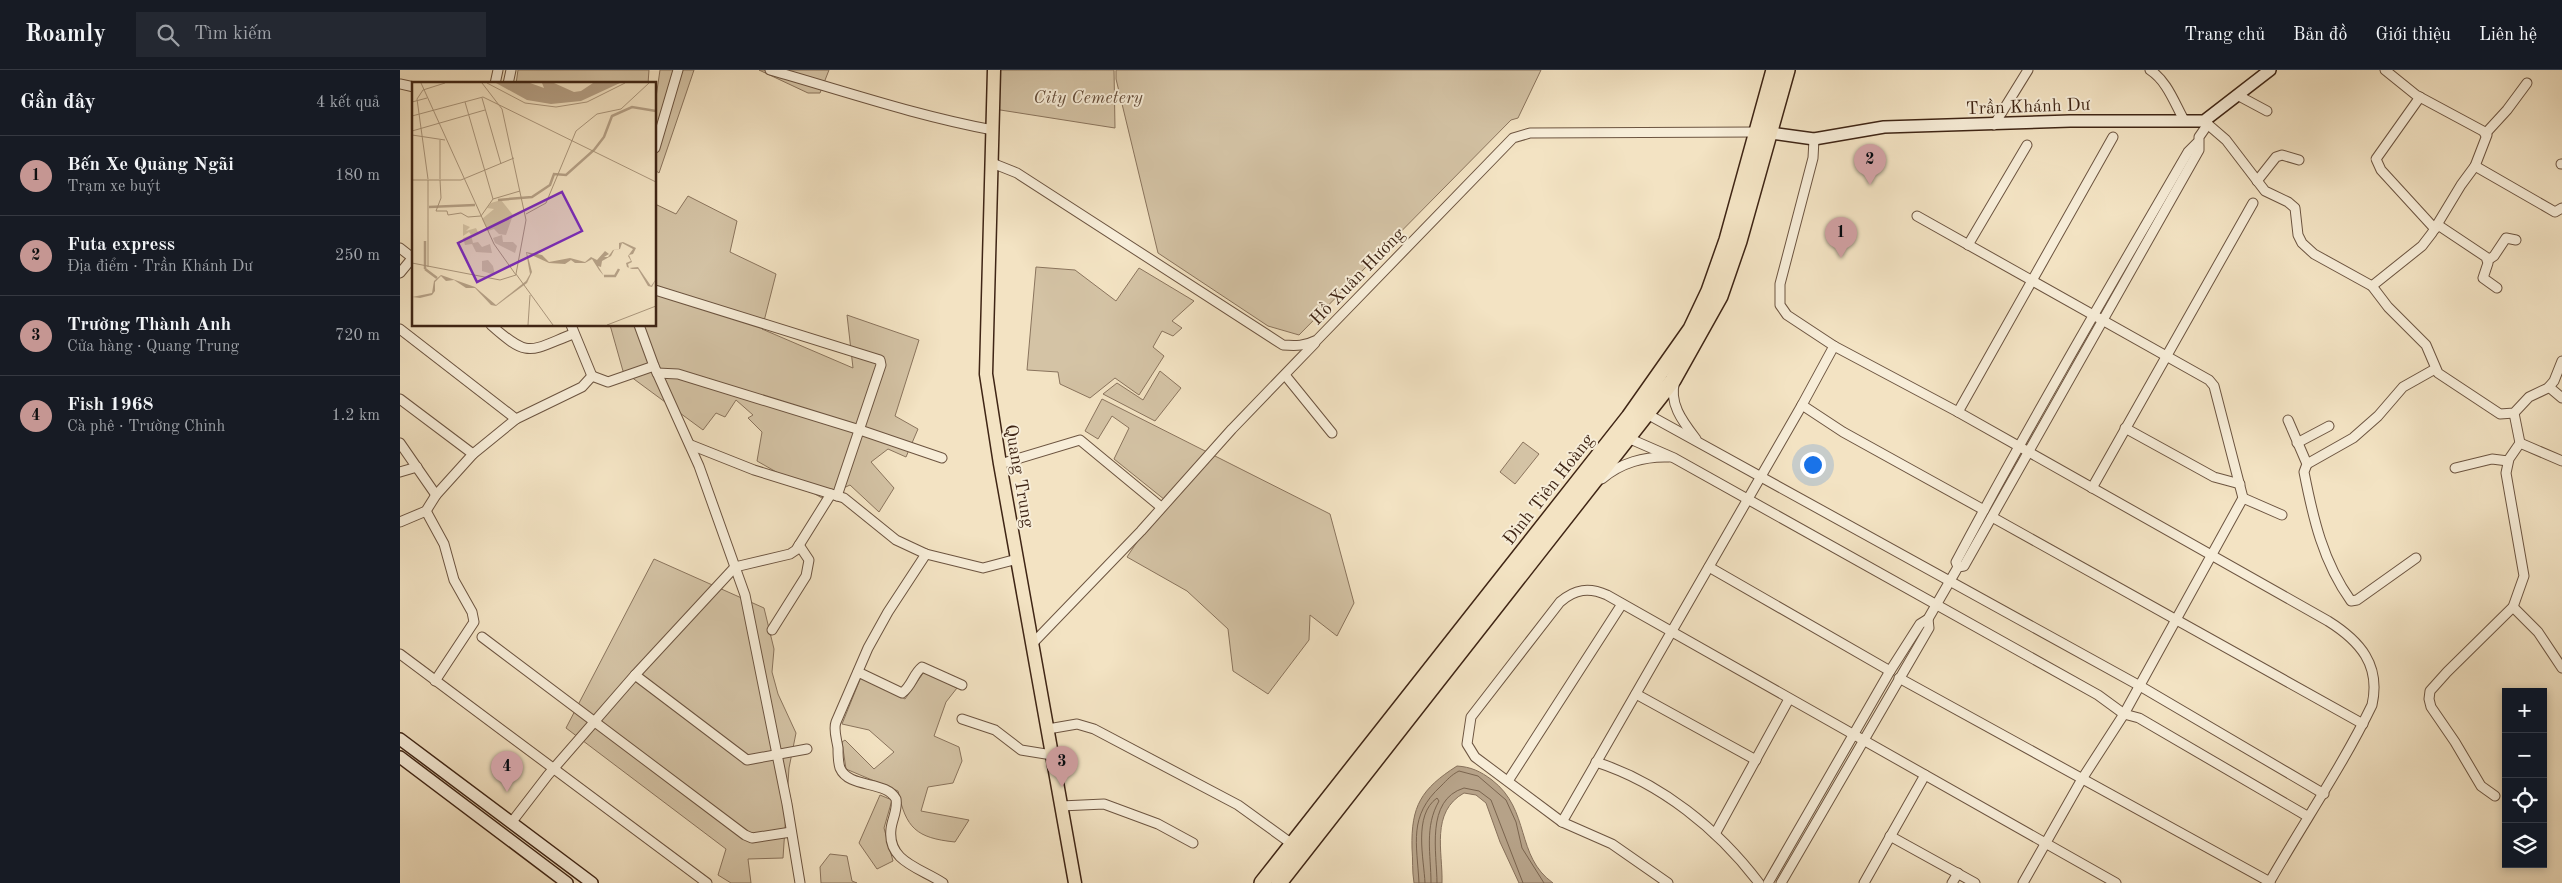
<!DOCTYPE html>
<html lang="vi">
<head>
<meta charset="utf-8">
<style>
  body { margin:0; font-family:"Old Standard TT",serif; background:#242831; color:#f1f3f6 }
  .controls { position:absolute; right:15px; bottom:15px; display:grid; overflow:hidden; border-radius:0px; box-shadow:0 2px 8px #0003 }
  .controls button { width:45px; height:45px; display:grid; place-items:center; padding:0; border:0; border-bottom:1px solid #363941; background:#171b24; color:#f1f3f6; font:25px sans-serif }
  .you { position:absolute; left:1412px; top:394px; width:18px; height:18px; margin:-12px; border:4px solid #fff; border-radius:50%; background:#1a73e8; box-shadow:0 0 0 8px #1a73e833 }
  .badge { display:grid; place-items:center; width:32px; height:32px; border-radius:50%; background:#c59692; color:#111; font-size:16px; font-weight:700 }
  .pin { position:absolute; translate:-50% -41px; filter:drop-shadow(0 1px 2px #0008) }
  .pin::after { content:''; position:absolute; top:26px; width:18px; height:15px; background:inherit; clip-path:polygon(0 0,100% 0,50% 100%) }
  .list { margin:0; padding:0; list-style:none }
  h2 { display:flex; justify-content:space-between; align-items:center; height:65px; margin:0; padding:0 20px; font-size:21px }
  h2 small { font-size:16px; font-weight:400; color:#9ea1a6 }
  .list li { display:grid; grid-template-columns:32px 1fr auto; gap:15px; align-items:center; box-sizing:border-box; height:80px; padding:0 20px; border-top:1px solid #363941 }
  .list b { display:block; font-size:19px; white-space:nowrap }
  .list p { margin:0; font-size:16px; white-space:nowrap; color:#9ea1a6 }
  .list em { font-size:16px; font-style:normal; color:#9ea1a6 }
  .icon { flex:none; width:28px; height:28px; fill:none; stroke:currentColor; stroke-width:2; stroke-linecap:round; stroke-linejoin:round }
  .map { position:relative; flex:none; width:2162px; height:813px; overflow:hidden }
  header { display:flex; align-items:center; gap:30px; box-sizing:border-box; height:70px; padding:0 25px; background:#171b24; border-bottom:1px solid #363941 }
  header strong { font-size:24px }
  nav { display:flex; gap:28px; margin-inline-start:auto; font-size:18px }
  .search { width:350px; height:45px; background:#242831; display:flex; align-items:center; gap:12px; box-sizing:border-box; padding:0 18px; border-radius:0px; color:#9ea1a6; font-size:19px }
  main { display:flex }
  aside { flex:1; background:#171b24 }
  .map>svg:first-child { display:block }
  .green { fill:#d4c3a5; stroke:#8a745d }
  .water { fill:#b6a288; stroke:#86705a }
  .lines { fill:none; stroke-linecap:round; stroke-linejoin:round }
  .shore { stroke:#7a644e; stroke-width:1 }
  .street-casing { stroke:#6c5440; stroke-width:11 }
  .secondary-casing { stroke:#3f2515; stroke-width:14 }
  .primary-casing { stroke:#3f2515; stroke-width:15 }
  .highway-casing { stroke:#3f2515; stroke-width:18 }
  .street { stroke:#f7edd8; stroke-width:9 }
  .secondary { stroke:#f7edd8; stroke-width:11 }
  .primary { stroke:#f3e3c3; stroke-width:12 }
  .highway { stroke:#f3e3c3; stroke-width:15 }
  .labels { text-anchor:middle; stroke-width:4; stroke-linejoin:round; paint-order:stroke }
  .park-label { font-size:18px; font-style:italic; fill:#644c39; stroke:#f7edd8 }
  .street-label { font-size:18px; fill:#3f2515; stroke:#f7edd8 }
  .inset-river { fill:none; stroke:#b6a288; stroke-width:2.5 }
  .inset-road { fill:none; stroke:#ab977d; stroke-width:1 }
  .view { fill:#7b2cbf; fill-opacity:0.15; stroke:#7b2cbf; stroke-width:2.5 }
  .inset-edge { fill:none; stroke:#3f2515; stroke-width:2.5 }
</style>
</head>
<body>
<header>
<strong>Roamly</strong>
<div class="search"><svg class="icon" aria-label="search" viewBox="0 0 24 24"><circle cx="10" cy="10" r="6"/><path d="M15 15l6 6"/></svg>Tìm kiếm</div>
<nav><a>Trang chủ</a><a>Bản đồ</a><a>Giới thiệu</a><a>Liên hệ</a></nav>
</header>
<main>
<aside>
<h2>Gần đây<small>4 kết quả</small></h2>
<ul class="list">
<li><span class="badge">1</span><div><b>Bến Xe Quảng Ngãi</b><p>Trạm xe buýt</p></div><em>180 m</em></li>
<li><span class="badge">2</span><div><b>Futa express</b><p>Địa điểm · Trần Khánh Dư</p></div><em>250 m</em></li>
<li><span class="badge">3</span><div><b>Trường Thành Anh</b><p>Cửa hàng · Quang Trung</p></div><em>720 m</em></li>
<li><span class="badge">4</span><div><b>Fish 1968</b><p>Cà phê · Trường Chinh</p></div><em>1.2 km</em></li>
</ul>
</aside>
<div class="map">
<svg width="2162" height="813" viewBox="0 0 2162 813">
  <rect width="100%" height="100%" fill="#f3e3c3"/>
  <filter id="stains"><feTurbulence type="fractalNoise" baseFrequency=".004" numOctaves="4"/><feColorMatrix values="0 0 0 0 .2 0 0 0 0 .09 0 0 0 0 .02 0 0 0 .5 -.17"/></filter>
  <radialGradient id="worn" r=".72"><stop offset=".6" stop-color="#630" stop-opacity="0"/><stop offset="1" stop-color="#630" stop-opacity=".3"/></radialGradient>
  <g class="green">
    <polygon points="118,0 249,0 248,14 116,14"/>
    <polygon points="260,0 294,0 259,103 255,100 255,34"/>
    <polygon points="359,0 429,0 420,23 408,23"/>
    <polygon points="595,0 714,0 715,58 594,39"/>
    <polygon points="716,0 1141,0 1118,48 1111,50 899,265 868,256 758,183 716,9"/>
    <polygon points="288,126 337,151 330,182 376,204 362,259 453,298 447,245 519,270 495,346 518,359 506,387 488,379 471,392 494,418 479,442 450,415 422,428 357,391 362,362 348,348 353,345 336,330 325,347 316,343 303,360 223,301 210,255 255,255 255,134 276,144"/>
    <polygon points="636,197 675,200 716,231 739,198 794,231 772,251 782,258 773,266 762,261 753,277 764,286 739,325 715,308 690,328 660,314 658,302 627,300"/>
    <polygon points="760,301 781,318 755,351 703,324 717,313 743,330"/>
    <polygon points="702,329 930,444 954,533 937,566 910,545 909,570 868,624 833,601 828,559 787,521 727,487 765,430 714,389 729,358 712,346 698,369 685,361"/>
    <polygon points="1123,372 1139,384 1115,414 1100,402"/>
    <polygon points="254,489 364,538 374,579 372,602 378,624 396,663 389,698 383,788 348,789 351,813 331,813 318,805 326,779 166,658"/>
    <path d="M524,602L557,618L546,632L534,666L559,677L562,691L553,713L528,717L521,741L569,750L555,772C516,768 506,758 498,721L446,699L442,672L445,670L474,699L494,682L469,660L442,654L461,607L505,629Z"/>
    <polygon points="480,725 492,730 484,758 493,791 477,799 459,773"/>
    <polygon points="430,784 447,786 452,811 457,813 421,813 420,797"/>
  </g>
  <path class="water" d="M1057,696C1071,697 1080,701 1092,710C1131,740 1115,786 1153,813H1119L1100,772L1086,733L1076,725L1064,723C1030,742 1043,782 1042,813H1014C1012,801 1013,790 1012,778C1011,736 1021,719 1057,696Z"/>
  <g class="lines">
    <g class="shore">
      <path d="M1019,813C1017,773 1008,746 1041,716C1047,710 1051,705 1059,701L1078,706L1106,730L1116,752L1122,778L1144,813"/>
      <path d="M1025,813C1024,789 1013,745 1037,728L1039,731C1024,757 1031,784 1031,813"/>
      <path d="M1037,813C1037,783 1025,730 1064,718L1079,721L1091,730L1123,813"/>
    </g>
    <g class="street-casing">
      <g id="street">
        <path d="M370,0C444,21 517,46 593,60"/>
        <path d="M1750,0C1767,11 1774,32 1784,50"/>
        <polyline points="0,14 14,17"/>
        <polyline points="95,14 98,0"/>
        <polyline points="108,14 111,0"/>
        <polyline points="1839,26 1867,41"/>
        <polyline points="2020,27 1976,89 1981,100 2035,159"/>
        <polyline points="1804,51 1826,70 1865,121 1888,132 1895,138 1898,165 1902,173 1914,184 1972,216 1988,237 2026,275 2038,303 2100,344 2114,343 2129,327 2148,318 2154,311 2162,291"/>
        <polyline points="1594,55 1628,0"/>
        <polyline points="2085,64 2107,40 2127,13"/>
        <path d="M1414,69L1413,88L1380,214V235L1387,245L1434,276L1558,342L1928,551C1960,571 1981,595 1972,635C1942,697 1903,753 1869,813"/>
        <polyline points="255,78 278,0"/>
        <path d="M592,93L617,103L883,275C896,276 905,276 917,270L1113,68L1130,63L1357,62"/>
        <polyline points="2161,94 2162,94"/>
        <polyline points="2075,96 2155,142 2162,138"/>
        <polyline points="1857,111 1876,87 1882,85 1899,90"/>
        <polyline points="1517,146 1809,310 1814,316 1843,428 1724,644 1682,709 1623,813"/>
        <polyline points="2038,155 2086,187 2088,193 2083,208 2097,218"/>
        <polyline points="1568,175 1627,75"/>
        <polyline points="0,178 14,189"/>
        <polyline points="2088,190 2094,186 2106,168 2116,170"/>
        <polyline points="0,203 14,186"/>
        <polyline points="1972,216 2022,176 2032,163 2061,115 2075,96 2087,65 2083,61 2016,25 1985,0"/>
        <polyline points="255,220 480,290 481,295 437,426"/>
        <path d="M91,255C129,289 129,281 173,264"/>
        <polyline points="171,255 192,306"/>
        <polyline points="239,255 254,296 299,396 345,525 387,734 400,813"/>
        <polyline points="0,259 116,349"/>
        <polyline points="257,303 278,304 460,360 542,388"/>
        <polyline points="885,305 932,363"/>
        <polyline points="192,306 208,312 254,296"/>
        <path d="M1275,311C1268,333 1283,352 1296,369"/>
        <polyline points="2149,317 2162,328"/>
        <polyline points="0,329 73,384"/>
        <polyline points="1402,335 1443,362 1584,440"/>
        <polyline points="1558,342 1713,67"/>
        <polyline points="1247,344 1740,616 1924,724"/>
        <path d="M1888,350L1907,394L1904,402C1913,448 1923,492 1951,531L1957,530L2016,488"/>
        <polyline points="1725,358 1814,407 1840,414"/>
        <polyline points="1228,368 1274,388 1698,625 1724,644 1739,648 1907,746"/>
        <polyline points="0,373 36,425"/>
        <polyline points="1897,373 1929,356"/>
        <polyline points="2120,373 2162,391"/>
        <polyline points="291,375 354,400 444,428 496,470 526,484 583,498 617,489"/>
        <polyline points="600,394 680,370 761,437"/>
        <polyline points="1907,394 1953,368 1978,346 2003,317 2035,299"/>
        <polyline points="2055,398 2092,389 2108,391"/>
        <polyline points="0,402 17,397"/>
        <path d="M1202,409C1220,393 1245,386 1269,387"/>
        <polyline points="1692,418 1853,133"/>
        <polyline points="1843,428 1882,445"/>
        <polyline points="26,441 44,474 54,510 72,542 74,552 35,611"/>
        <polyline points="1592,447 1963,654"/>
        <polyline points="0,452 26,441 36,425 73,384 116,349 182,317 192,306"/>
        <path d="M526,484L488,542L468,578L436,652C433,660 437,670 438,678C438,684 438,692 440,698C449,719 486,710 496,729C498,740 492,749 491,759C487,792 521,798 543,813"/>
        <polyline points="1309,497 1490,601"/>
        <path d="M1558,497L1556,492C1630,353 1709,218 1788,82L1797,73"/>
        <polyline points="2113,537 2138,562 2162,598"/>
        <polyline points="372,560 406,506 409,490 399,475"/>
        <polyline points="82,567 345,765 352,768 391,762"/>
        <polyline points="633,573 741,461 832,359 915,273"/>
        <polyline points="0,584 307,813"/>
        <path d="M458,602L502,623C512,616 513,604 522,597L562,615"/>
        <polyline points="235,605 347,690 407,679"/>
        <polyline points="1499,608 1870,812"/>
        <polyline points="1236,624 1356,690"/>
        <polyline points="562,649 595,660 621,680 652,685"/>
        <polyline points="648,659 677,654 694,659 838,735 892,774"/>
        <path d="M1196,692C1261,713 1318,759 1359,813"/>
        <polyline points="1108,711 1222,534"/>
        <polyline points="2095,726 2081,716 2055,672 2031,637 2029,629 2030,621 2047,602 2113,537 2124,506 2106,403 2109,389 2120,373 2114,343"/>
        <polyline points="661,736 704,734 758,754 793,773"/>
        <polyline points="1162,752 1402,335 1434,276"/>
        <polyline points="111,753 148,705 235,605 335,497 390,484 396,480 431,424"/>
        <polyline points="1315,764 1389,629"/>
        <polyline points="1490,766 1575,813"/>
        <path d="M1268,813L1212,774L1162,752L1075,687L1067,674L1071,647L1160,532C1175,519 1189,517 1207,525L1716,813"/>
        <polyline points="1368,813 1490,601 1520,554 1528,549 1558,497 1564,496 1799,80 1799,67 1808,54"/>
        <polyline points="1381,813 1529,558 1528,549"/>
        <polyline points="1464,813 1525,705"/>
        <polyline points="1552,813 1558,803"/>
      </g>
    </g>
    <g class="secondary-casing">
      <g id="secondary">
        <polyline points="1371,63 1414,69 1484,57 1670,51 1804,51 1870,0"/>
        <polyline points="0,669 192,813"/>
        <polyline points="0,687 167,813"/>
      </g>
    </g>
    <g class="primary-casing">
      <polyline id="primary" points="594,0 586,304 600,394 675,813"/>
    </g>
    <g class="highway-casing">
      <g id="highway">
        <polyline points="862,813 1229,347 1291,259 1309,221 1327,170 1374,0"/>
        <polyline points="879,813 1273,310 1320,226 1339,171 1387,0"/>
      </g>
    </g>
    <use href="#street" class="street"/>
    <use href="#secondary" class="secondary"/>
    <use href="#primary" class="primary"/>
    <use href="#highway" class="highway"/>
  </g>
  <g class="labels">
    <g class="park-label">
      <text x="688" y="33">City Cemetery</text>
    </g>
    <g class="street-label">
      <text transform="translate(1628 36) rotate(-2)" y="6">Trần Khánh Dư</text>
      <text transform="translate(957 206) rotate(-46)" y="6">Hồ Xuân Hương</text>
      <text transform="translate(620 406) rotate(80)" y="6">Quang Trung</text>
      <text transform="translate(1148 419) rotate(-52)" y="6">Đinh Tiên Hoàng</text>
    </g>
  </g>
  <g transform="translate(12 12)">
    <rect width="244" height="244" fill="#f3e3c3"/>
    <path d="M89,118L101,133L94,153L87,152L82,147L76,149L70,137L82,127L75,126L79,121ZM51,142L58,145L54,149L64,146L67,152L59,153L61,161L66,160L70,165L78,162L80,171L64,170L60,162L53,163L51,156L59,153L57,150L51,154ZM90,153L91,160H101L105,164L103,171L83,161L81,156ZM76,178L81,184L83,193L70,189V179Z" fill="#d4c3a5"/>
    <path d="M84,1H118L132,6L130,1H142L162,10L169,9L181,1H208L169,19L139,22L115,18ZM211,160L224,166L221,172L217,173L220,180L216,182L217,186L226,185L239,204L244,197L240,205L236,204L226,187H220L215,185L214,181L219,179L216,174L221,167L210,161L208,167L202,168L199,174L190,179L189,185L186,184L192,194L187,188L180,177L173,181H163L159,178L153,182L137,181L115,171L120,190L115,201L84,224L79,223L63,206H54L42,198L34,199L29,194L23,200V209L20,213L8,216L0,215L20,211L22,199L29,193L63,205L84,223L114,199L118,192L114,170L130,173L137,180L158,176L173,180L179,175L185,178L193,169L197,172L192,175H196L201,168L207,167V161Z" fill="#b6a288"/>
    <path class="inset-river" d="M86,118L120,115L138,103L142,92L154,93L182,68L192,55L200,34L220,25L244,29M17,125L63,123M13,187L25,196M13,187V159M192,194H203L207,187"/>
    <path class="inset-road" d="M9,1L82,162L104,193M70,1L90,27L114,138L104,192M75,1L113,21L144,25L175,20L213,1M70,16L89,82M0,20L15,16M53,20L81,117M0,34L71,15L244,100M0,49L73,28M0,53L33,58M28,58V97M16,97L5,17L11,8L33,1M0,98H49L102,76M16,98V185M28,98L29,116L24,129H35L36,133L49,131L56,135L69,134L81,117L108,109M114,132L134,121L164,49L185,32L209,27L237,1M0,181L88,198L104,193M104,192L141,243M116,243L118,213M195,243L244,224"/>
    <path class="view" d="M150,110L170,149L65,200L46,161Z"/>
    <rect width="244" height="244" class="inset-edge"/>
  </g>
  <rect width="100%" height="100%" filter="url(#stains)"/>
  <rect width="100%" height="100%" fill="url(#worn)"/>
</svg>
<div class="controls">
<button>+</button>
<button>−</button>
<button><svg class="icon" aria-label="locate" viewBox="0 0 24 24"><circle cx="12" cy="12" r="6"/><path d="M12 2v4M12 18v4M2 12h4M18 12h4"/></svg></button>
<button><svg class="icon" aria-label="layers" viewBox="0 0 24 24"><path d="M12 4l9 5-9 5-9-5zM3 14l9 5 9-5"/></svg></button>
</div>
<div class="you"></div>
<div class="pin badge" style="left:1441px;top:188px">1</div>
<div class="pin badge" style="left:1470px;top:115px">2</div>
<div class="pin badge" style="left:662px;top:717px">3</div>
<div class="pin badge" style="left:107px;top:722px">4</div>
</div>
</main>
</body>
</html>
